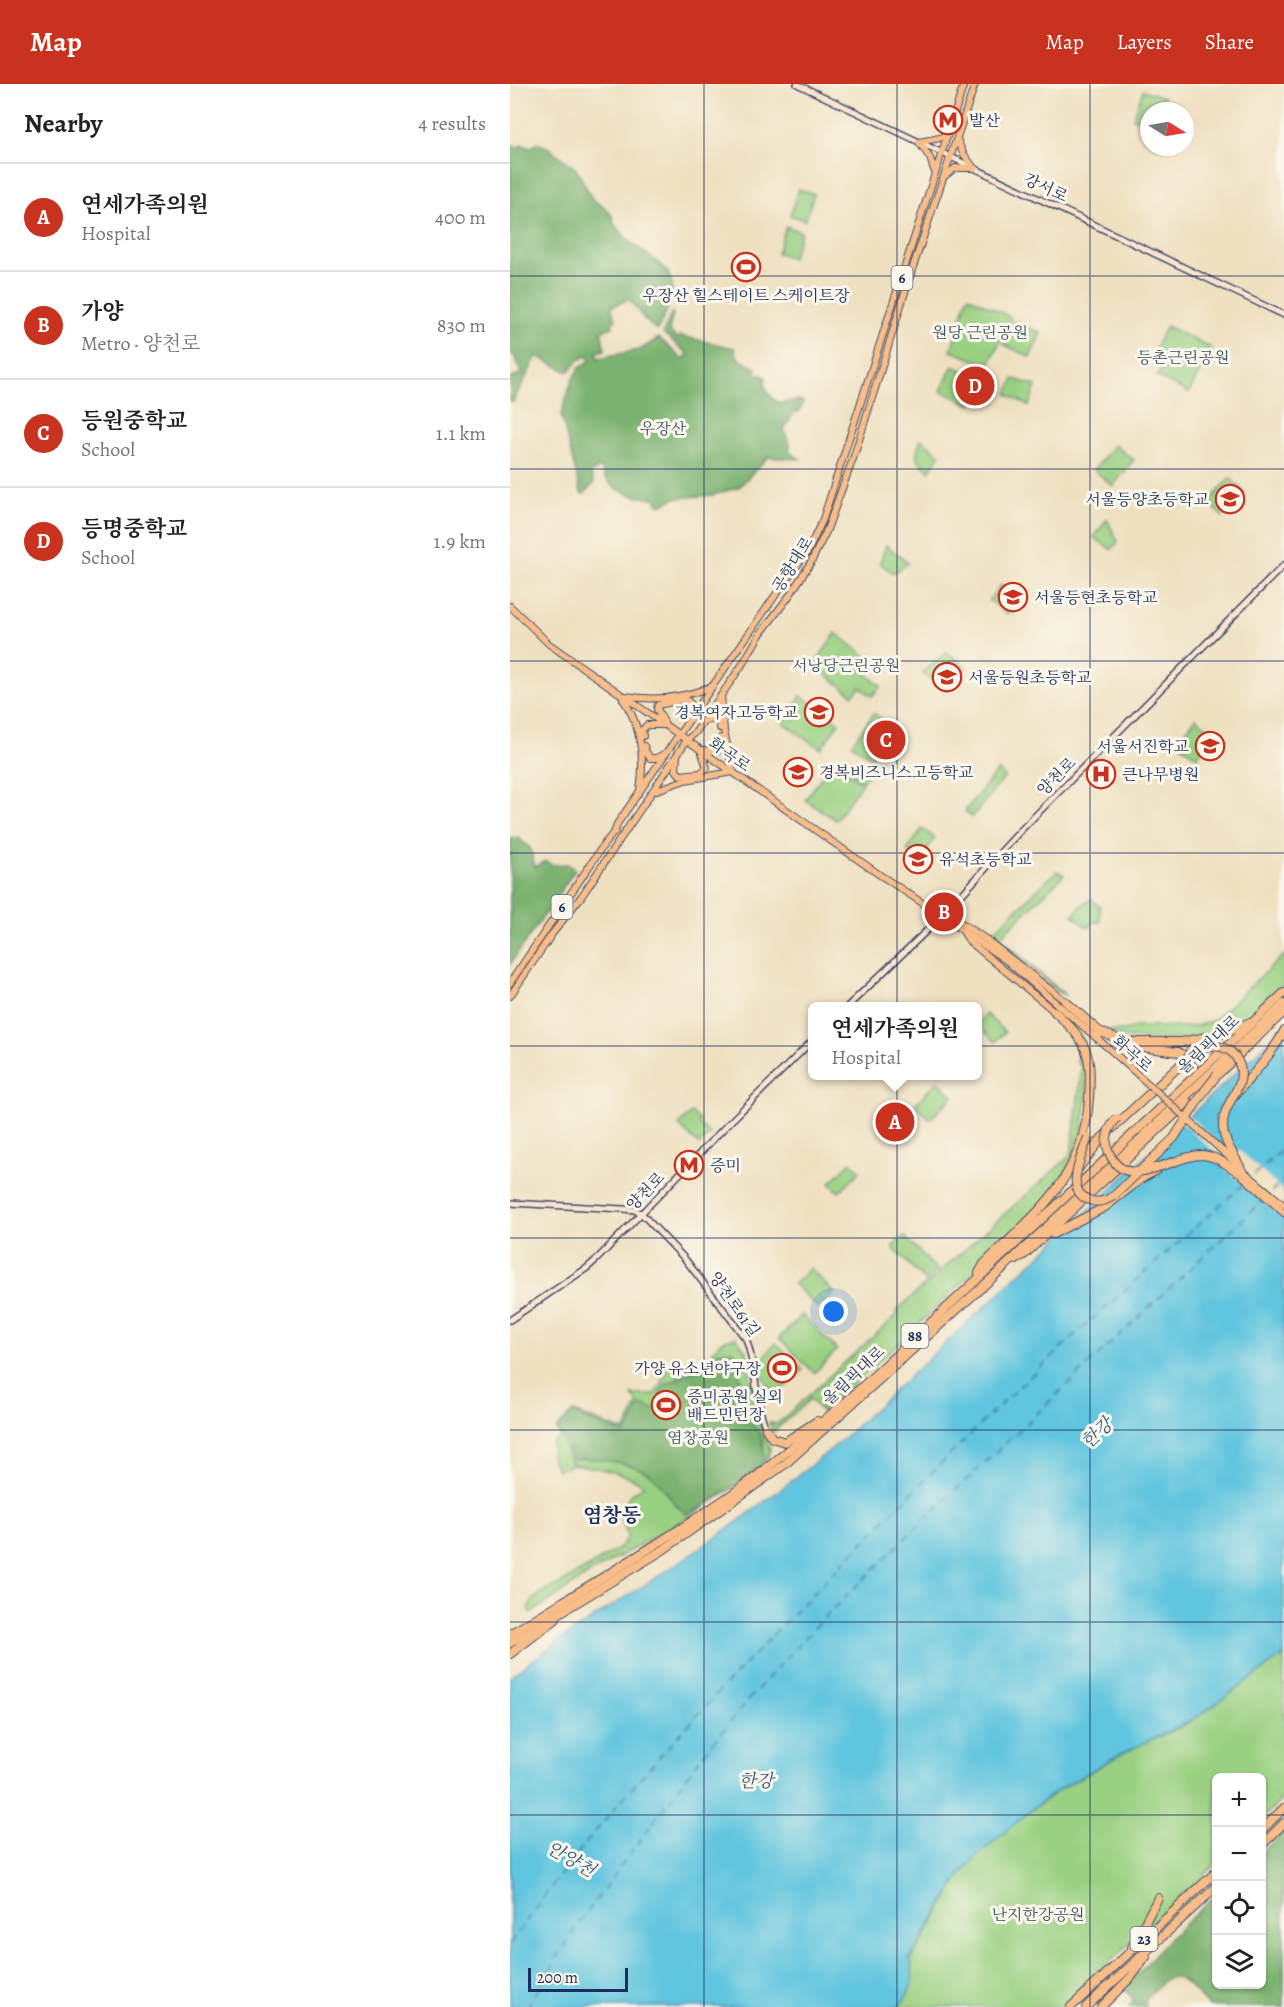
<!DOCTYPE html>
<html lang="en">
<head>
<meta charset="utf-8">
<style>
  body { margin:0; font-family:Alegreya,"Noto Serif KR",serif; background:#f2f2f2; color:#222 }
  .controls { position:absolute; right:18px; bottom:18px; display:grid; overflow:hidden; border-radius:9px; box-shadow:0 2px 4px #0004 }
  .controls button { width:54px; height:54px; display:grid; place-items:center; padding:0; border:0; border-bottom:2px solid #e0e0e0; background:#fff; color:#222; font:30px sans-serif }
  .compass { position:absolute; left:630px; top:18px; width:54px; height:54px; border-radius:50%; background:#fff; box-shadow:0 2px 4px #0004; rotate:101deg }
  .scale { position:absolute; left:18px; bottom:15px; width:100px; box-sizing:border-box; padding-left:6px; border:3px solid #1b2f5e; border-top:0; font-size:16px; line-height:21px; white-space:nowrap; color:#1b2f5e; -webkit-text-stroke:4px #fbf7ec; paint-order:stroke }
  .you { position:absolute; left:324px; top:1228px; width:21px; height:21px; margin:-15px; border:4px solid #fff; border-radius:50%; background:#1a73e8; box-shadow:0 0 0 9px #1a73e833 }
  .badge { display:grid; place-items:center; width:39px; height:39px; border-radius:50%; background:#c8321e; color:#fff; font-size:20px; font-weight:700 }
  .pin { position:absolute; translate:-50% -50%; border:3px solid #fff; box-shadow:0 2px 6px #0006 }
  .popup { position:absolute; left:298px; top:918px; width:174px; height:78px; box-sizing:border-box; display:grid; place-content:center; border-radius:9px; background:#fff; filter:drop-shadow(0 2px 4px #0005); font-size:20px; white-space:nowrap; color:#767676 }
  .popup b { font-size:22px; color:#222 }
  .popup::after { content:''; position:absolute; left:50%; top:100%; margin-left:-12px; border:12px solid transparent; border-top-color:#fff }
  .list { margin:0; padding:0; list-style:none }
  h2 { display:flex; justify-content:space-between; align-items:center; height:78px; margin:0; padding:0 24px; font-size:26px }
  h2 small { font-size:20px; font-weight:400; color:#767676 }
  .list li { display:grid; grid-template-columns:39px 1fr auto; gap:18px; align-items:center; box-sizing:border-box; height:108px; padding:0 24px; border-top:2px solid #e0e0e0 }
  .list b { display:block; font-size:22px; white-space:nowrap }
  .list p { margin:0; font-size:20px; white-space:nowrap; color:#767676 }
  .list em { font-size:20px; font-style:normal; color:#767676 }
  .icon { flex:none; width:33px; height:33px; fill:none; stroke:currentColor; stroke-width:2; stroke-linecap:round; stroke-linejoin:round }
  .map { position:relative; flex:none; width:774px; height:1923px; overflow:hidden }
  header { display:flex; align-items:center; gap:36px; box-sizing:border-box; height:84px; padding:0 30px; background:#c8321e; color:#fff }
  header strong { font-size:28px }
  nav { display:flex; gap:33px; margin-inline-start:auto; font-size:21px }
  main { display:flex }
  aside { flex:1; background:#fff }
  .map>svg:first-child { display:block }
  .green { fill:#9ad081; stroke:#5a8070; stroke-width:1.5 }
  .forest { fill:#7bb26f; stroke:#4b7066; stroke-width:1.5 }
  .water { fill:#61c5de; stroke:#3e7a9e; stroke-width:1.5 }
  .pier { fill:#efe0c0 }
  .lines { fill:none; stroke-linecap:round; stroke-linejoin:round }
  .ferry { stroke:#305c84; stroke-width:1.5; stroke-dasharray:8 6; stroke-linecap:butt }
  .secondary-casing { stroke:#3b4a6d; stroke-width:8 }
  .primary-casing { stroke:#3b4a6d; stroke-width:8 }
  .highway-casing { stroke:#3b4a6d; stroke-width:10 }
  .secondary { stroke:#fce5cf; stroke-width:5 }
  .primary { stroke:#f8bd88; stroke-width:6 }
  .highway { stroke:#f8bd88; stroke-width:8 }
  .primary-bridge-casing { stroke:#3b4a6d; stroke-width:8; stroke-linecap:butt }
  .highway-bridge-casing { stroke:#3b4a6d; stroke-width:10; stroke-linecap:butt }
  .primary-bridge { stroke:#f8bd88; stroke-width:6 }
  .highway-bridge { stroke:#f8bd88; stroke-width:8 }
  .grid { fill:none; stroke:#1b2f5e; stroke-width:1.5; stroke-opacity:0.55 }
  .labels { text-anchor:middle; stroke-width:6; stroke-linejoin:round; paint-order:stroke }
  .shield { fill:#fbf7ec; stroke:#5e6b89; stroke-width:1.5 }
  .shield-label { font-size:15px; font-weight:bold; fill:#1b2f5e }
  .poi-label { font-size:16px; fill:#1b2f5e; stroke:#fbf7ec; text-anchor:start }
  .street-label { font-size:16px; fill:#1b2f5e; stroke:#fbf7ec }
  .park-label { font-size:16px; fill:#3b5767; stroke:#fbf7ec }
  .water-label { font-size:18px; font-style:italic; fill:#305c84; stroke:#fbf7ec }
  .quarter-label { font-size:20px; font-weight:bold; fill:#1b2f5e; stroke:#fbf7ec }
</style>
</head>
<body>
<header>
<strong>Map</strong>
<nav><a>Map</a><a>Layers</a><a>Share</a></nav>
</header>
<main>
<aside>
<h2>Nearby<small>4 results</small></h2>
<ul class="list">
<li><span class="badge">A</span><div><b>연세가족의원</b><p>Hospital</p></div><em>400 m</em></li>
<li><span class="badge">B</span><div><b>가양</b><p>Metro · 양천로</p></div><em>830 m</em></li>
<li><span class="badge">C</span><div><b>등원중학교</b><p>School</p></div><em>1.1 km</em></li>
<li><span class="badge">D</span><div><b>등명중학교</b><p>School</p></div><em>1.9 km</em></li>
</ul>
</aside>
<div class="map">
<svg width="774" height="1923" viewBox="0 0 774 1923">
  <rect width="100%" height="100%" fill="#fbf7ec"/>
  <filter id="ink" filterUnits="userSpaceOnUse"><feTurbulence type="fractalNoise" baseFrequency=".0167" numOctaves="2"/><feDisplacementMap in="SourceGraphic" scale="12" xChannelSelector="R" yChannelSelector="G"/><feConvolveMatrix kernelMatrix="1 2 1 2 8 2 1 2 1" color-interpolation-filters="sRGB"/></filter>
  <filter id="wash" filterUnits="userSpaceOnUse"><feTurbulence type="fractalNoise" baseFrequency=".008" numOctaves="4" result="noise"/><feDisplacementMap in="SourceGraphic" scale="24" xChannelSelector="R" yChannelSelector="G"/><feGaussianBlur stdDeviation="1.35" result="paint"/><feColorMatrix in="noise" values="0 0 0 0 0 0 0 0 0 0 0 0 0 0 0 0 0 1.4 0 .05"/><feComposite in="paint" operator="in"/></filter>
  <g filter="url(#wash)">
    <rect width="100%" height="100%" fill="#efe0c0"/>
    <g class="green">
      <polygon points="633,6 654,13 650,27 639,27 639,40 623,34"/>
      <polygon points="289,105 304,110 295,136 280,131"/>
      <polygon points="276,142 291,148 282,174 267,169"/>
      <polygon points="458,212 501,233 479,281 441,267"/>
      <polygon points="504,237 531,249 520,273 493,260"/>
      <polygon points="656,242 701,264 679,309 647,293 653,281 640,275"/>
      <polygon points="443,282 474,297 462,321 431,307"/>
      <polygon points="504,295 526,302 519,322 497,310"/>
      <path d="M411,355L430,371L419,387C404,373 404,374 411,355Z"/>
      <polygon points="604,361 624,376 603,402 584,386"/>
      <polygon points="720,394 735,409 713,433 698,419"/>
      <polygon points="597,435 608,458 601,466 584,453"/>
      <polygon points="376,461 398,479 383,489 370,479"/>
      <polygon points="491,501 509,516 497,530 479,516"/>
      <polygon points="326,549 363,578 355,589 371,602 362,612 350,603 343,611 304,581"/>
      <polygon points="437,568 456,583 436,606 412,589"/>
      <polygon points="291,612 329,638 311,665 273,639"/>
      <polygon points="364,629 383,644 361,674 342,660"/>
      <polygon points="686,634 705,649 687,673 667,658"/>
      <polygon points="336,672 359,688 353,697 329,681 328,682 352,699 326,736 295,716 325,674 331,679"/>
      <polygon points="488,686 495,693 462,733 455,727"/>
      <polygon points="412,745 425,754 410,776 397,767"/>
      <polygon points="547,787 554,791 489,854 483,848"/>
      <polygon points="582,815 590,823 590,838 581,838 581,843 575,842 563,831 572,821"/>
      <path d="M774,871V900C753,913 738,937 716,947C710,949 703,949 697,951C665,957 632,959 600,950L599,946C603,946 609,948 613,947C618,947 621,943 627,943C652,941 679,948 704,936Z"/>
      <polygon points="476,930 495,948 485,958 468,941 468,938"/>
      <path d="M567,975L577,980L578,987C576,1016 576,1046 564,1072C545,1113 510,1142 479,1173C425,1226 369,1278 312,1328L300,1315L263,1348L259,1339L267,1340L387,1231L386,1227L561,1071L572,982L568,980Z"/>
      <polygon points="428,997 443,1012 420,1035 405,1020"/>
      <polygon points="182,1028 190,1037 189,1040 200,1050 189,1061 169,1041"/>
      <polygon points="341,1078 350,1087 329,1108 320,1099"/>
      <polygon points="394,1152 427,1186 415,1197 382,1163"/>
      <polygon points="300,1184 324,1209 308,1224 284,1200"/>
      <polygon points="292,1231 327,1266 304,1289 269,1254"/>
      <path d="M226,1253L237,1269L247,1335L260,1365L256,1378L217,1408L175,1435L82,1488L21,1529L18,1525C22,1515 36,1502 47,1502L111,1463L118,1452L110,1431L119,1412L134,1401C113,1387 87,1384 63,1380L52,1355L62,1381L47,1386L41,1372L42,1359L50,1353L46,1346L63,1328L114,1347L128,1319L122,1311H143L153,1299L152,1297L157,1289L155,1286L161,1281L168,1292C185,1285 200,1275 210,1258Z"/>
      <path d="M266,1259L293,1286L267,1310C247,1297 248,1273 266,1259Z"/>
      <polygon points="774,1571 774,1713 752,1735 752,1694 706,1694 706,1780 627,1852 554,1923 369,1923 412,1858 451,1791 467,1772 491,1750 547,1707 625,1662 671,1643 687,1633"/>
    </g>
    <g class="forest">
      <path d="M27,59L39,64L66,85L83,116L97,125L104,135L103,139C108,144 113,151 118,156C128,165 156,181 160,193C167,210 155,232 147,246L135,236L119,215L101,223L106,236L102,239L103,243L91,247L95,266L87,268L88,274L130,266L149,254L173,276L178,270L153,249L162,228L163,231L159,246L167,255L170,252L225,264C224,276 237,279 247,285L244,288L256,293C254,301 255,304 260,311C268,324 276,317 290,316L293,319L289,328L285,327L274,345L280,361L279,367L290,375L258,373L229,403L203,411L165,414L150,421L144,414C128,414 109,409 98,397C95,394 93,388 91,384L80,388L84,399L74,410L71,409L51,331L62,296L69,284L80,277L78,271L70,275L58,288L27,272L3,318H0V295L11,289L4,271L0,270V61L9,64L11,60L20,64Z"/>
      <polygon points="7,753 20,764 25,783 36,777 42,781 57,780 65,786 0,880 0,755"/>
      <path d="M468,835L473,841V846L476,850L480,847L483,848L555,911C545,909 537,898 529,891C507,874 485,858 464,841V836Z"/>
      <path d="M223,1266L235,1314L237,1338C255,1348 253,1359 254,1378C230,1397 205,1419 176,1430C161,1420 155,1402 141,1391C126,1379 83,1373 64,1375L56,1357L47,1344L62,1329L115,1350L130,1321L162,1329L166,1319L149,1311L155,1301L185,1287L205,1269Z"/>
      <path d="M774,1747V1923H699C690,1914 671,1887 656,1895C648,1901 643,1910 635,1916L636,1923H619L624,1916L616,1907L617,1902L658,1856L706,1810V1900H752V1768Z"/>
    </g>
    <path class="water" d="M774,944V1571L687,1633L605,1673L547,1707L520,1727L467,1772L451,1791L400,1874C406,1893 402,1909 388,1923H0V1593C51,1552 107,1520 162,1483C220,1445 273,1405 326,1361Z"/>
    <polygon class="pier" points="676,1030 719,1068 729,1066 774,1108 774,1135 714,1083 713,1076 669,1036"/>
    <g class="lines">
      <g class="ferry">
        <polyline points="744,1091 774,1064"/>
        <polyline points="761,1108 774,1096"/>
        <path d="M0,1860C83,1740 183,1634 284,1529C359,1452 433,1376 510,1302C584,1233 660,1166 736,1098"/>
        <polyline points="17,1923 67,1842 188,1677 245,1608 309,1539 416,1434 753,1116"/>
      </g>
    </g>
  </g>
  <g filter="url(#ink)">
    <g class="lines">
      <g class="secondary-casing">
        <g id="secondary">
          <polyline points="287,0 774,231"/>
          <polyline points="338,922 432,832 511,746 774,481"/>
          <path d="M0,1119L113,1125L125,1126L132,1130L175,1175L236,1255C247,1284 244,1316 256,1345"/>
          <polyline points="0,1236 77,1184 87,1175 219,1039 302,957"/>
        </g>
      </g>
      <g class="primary-casing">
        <g id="primary">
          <polyline points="447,55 453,69 464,84"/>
          <polyline points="424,86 420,74 409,58 430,54 437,50"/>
          <polyline points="435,92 445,84 464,84"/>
          <polyline points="0,522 39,560 370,791 432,832 447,836 477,856 555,917"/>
          <path d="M115,612C144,617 175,614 202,602"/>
          <polyline points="211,612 214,647 223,688"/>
          <path d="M113,615C131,642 135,674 130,706"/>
          <polyline points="194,637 204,635 209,638 210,644"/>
          <polyline points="154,638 147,625 148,621 176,615 181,620 181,632"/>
          <polyline points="133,652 132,646 137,641 155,641"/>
          <polyline points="134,662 136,668 140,674 146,674 156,669"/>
          <polyline points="191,666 208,667 212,665 211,654"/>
          <polyline points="167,672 166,686 170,691 190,689 197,684 191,666"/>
          <polyline points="144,707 175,696 223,688"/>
          <polyline points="437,836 497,877 604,969"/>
          <polyline points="454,849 460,858 544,927"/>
          <polyline points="0,899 95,759 105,747 107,740 276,496 298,467 313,435 454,0"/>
          <polyline points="0,912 42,850 71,813 177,656 185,649 230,584 251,549 280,511 301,478 316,448 344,372 401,189 465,0"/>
          <polyline points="731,1085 774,1121"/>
          <polyline points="728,1088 774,1129"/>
        </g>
      </g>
      <g class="highway-casing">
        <g id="highway">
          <polyline points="555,917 591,949"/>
          <polyline points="589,947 608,955 621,958 672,958 716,949 738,939"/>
          <polyline points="608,960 668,968 676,973 683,983"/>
          <polyline points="680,966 698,956"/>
          <polyline points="707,991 774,928"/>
          <path d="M725,1011C743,990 761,972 774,947"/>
          <polyline points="568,1085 592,1054 667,984"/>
          <polyline points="543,1150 595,1123 632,1094 647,1086"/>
          <polyline points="506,1176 515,1170 678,1018"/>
          <path d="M469,1189L474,1180C528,1127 573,1096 579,1015C582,969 578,958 544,927"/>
          <polyline points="256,1345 262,1354 275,1358 307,1337"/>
          <path d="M0,1550C78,1502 157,1456 232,1403C269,1376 303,1345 338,1316L774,909"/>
          <polyline points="0,1559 153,1466 274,1381 490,1187 774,920"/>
          <polyline points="0,1570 46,1535"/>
          <polyline points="752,1746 774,1724"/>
          <polyline points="752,1761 774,1739"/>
          <polyline points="622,1863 648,1814"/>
          <polyline points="561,1923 706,1788"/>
          <polyline points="576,1923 706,1803"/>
          <polyline points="591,1923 622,1892 636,1873"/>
        </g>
      </g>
      <use href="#secondary" class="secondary"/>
      <use href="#primary" class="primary"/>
      <use href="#highway" class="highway"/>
      <g class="primary-bridge-casing">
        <polyline id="primary-bridge" points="604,969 729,1082"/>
      </g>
      <g class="highway-bridge-casing">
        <g id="highway-bridge">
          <path d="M667,984C679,972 692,957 711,963C718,965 725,970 728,977C740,1001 712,1018 713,1042C713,1058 725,1071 731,1085"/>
          <path d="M607,1034C598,1044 594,1056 599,1068C614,1110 663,1072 690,1071C705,1071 716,1080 728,1088"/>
          <path d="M578,1053C573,1071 551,1108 582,1117C590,1119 598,1116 605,1111L664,1054L693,1009L707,991"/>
        </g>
      </g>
      <use href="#primary-bridge" class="primary-bridge"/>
      <use href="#highway-bridge" class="highway-bridge"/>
    </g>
  </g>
  <path class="grid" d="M194,0V1923M387,0V1923M580,0V1923M0,192H774M0,385H774M0,577H774M0,769H774M0,962H774M0,1154H774M0,1346H774M0,1538H774M0,1731H706M752,1731H774"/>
  <defs>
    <g id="metro-ring" transform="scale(1.5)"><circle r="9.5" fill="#fbf7ec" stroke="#c8321e" stroke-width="1.5"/><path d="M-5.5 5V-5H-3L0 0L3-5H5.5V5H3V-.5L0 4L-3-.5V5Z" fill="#c8321e"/></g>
    <g id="stadium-ring" transform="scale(1.5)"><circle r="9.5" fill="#fbf7ec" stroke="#c8321e" stroke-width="1.5"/><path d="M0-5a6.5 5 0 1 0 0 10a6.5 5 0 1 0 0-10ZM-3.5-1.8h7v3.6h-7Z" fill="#c8321e"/></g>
    <g id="school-ring" transform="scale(1.5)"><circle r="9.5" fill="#fbf7ec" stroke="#c8321e" stroke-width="1.5"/><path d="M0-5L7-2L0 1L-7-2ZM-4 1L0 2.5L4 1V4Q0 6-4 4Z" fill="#c8321e"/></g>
    <g id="hospital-ring" transform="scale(1.5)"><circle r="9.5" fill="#fbf7ec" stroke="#c8321e" stroke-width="1.5"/><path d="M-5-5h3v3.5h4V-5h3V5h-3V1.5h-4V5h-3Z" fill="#c8321e"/></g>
  </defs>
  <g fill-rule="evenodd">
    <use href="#metro-ring" x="438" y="36"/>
    <use href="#stadium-ring" x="236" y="183"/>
    <use href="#school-ring" x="720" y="415"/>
    <use href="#school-ring" x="503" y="513"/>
    <use href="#school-ring" x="437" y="593"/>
    <use href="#school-ring" x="309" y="628"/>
    <use href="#school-ring" x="700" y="662"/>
    <use href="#school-ring" x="288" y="688"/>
    <use href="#hospital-ring" x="591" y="690"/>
    <use href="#school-ring" x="408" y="775"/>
    <use href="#metro-ring" x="179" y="1081"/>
    <use href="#stadium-ring" x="272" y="1284"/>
    <use href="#stadium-ring" x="156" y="1321"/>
  </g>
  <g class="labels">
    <g class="shield">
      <rect x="381.5" y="182" width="21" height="24" rx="4.5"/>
      <rect x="41.5" y="811" width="21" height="24" rx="4.5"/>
      <rect x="391.5" y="1240" width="27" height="24" rx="4.5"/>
      <rect x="620.5" y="1843" width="27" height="24" rx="4.5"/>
    </g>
    <g class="shield-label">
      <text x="392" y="199">6</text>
      <text x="52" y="828">6</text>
      <text x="405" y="1257">88</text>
      <text x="634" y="1860">23</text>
    </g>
    <g class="poi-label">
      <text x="459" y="42">발산</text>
      <text x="236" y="217" text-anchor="middle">우장산 힐스테이트 스케이트장</text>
      <text x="699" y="421" text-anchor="end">서울등양초등학교</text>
      <text x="524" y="519">서울등현초등학교</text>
      <text x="458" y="599">서울등원초등학교</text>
      <text x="288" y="634" text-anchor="end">경복여자고등학교</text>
      <text x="679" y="668" text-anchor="end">서울서진학교</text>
      <text x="309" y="694">경복비즈니스고등학교</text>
      <text x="612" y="696">큰나무병원</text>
      <text x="429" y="781">유석초등학교</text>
      <text x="200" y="1087">증미</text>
      <text x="251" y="1290" text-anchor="end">가양 유소년야구장</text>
      <text x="177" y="1318">증미공원 실외<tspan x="177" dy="18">배드민턴장</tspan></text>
    </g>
    <g class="street-label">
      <text transform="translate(536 103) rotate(25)" y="6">강서로</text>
      <text transform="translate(282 480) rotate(-58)" y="6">공항대로</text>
      <text transform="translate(220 670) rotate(35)" y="6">화곡로</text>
      <text transform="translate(546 692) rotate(-45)" y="6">양천로</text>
      <text transform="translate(698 960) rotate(-43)" y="6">올림픽대로</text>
      <text transform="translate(623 969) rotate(42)" y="6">화곡로</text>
      <text transform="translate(135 1107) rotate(-46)" y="6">양천로</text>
      <text transform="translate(225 1220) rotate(55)" y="6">양천로61길</text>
      <text transform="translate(343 1291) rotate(-43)" y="6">올림픽대로</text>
    </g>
    <g class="park-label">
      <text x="470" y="254">원당 근린공원</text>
      <text x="673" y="279">등촌근린공원</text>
      <text x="153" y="350">우장산</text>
      <text x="336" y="587">서낭당근린공원</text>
      <text x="188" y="1359">염창공원</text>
      <text x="528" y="1836">난지한강공원</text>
    </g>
    <g class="water-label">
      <text transform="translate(587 1349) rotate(-43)" y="6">한강</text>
      <text x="246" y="1703">한강</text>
      <text transform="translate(61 1775) rotate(30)" y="6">안양천</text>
    </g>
    <g class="quarter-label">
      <text x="102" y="1438">염창동</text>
    </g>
  </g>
</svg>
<div class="controls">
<button>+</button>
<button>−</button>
<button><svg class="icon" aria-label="locate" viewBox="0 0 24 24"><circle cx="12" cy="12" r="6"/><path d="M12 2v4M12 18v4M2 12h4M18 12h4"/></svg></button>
<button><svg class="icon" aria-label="layers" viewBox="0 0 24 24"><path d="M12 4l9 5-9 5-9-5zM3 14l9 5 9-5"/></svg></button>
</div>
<svg class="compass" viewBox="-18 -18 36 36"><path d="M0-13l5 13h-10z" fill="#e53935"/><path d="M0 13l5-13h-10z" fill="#767676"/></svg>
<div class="scale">200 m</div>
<div class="you"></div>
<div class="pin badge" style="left:385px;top:1038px">A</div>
<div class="popup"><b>연세가족의원</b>Hospital</div>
<div class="pin badge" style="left:434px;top:828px">B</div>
<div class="pin badge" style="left:376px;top:656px">C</div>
<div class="pin badge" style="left:465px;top:302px">D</div>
</div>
</main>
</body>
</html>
